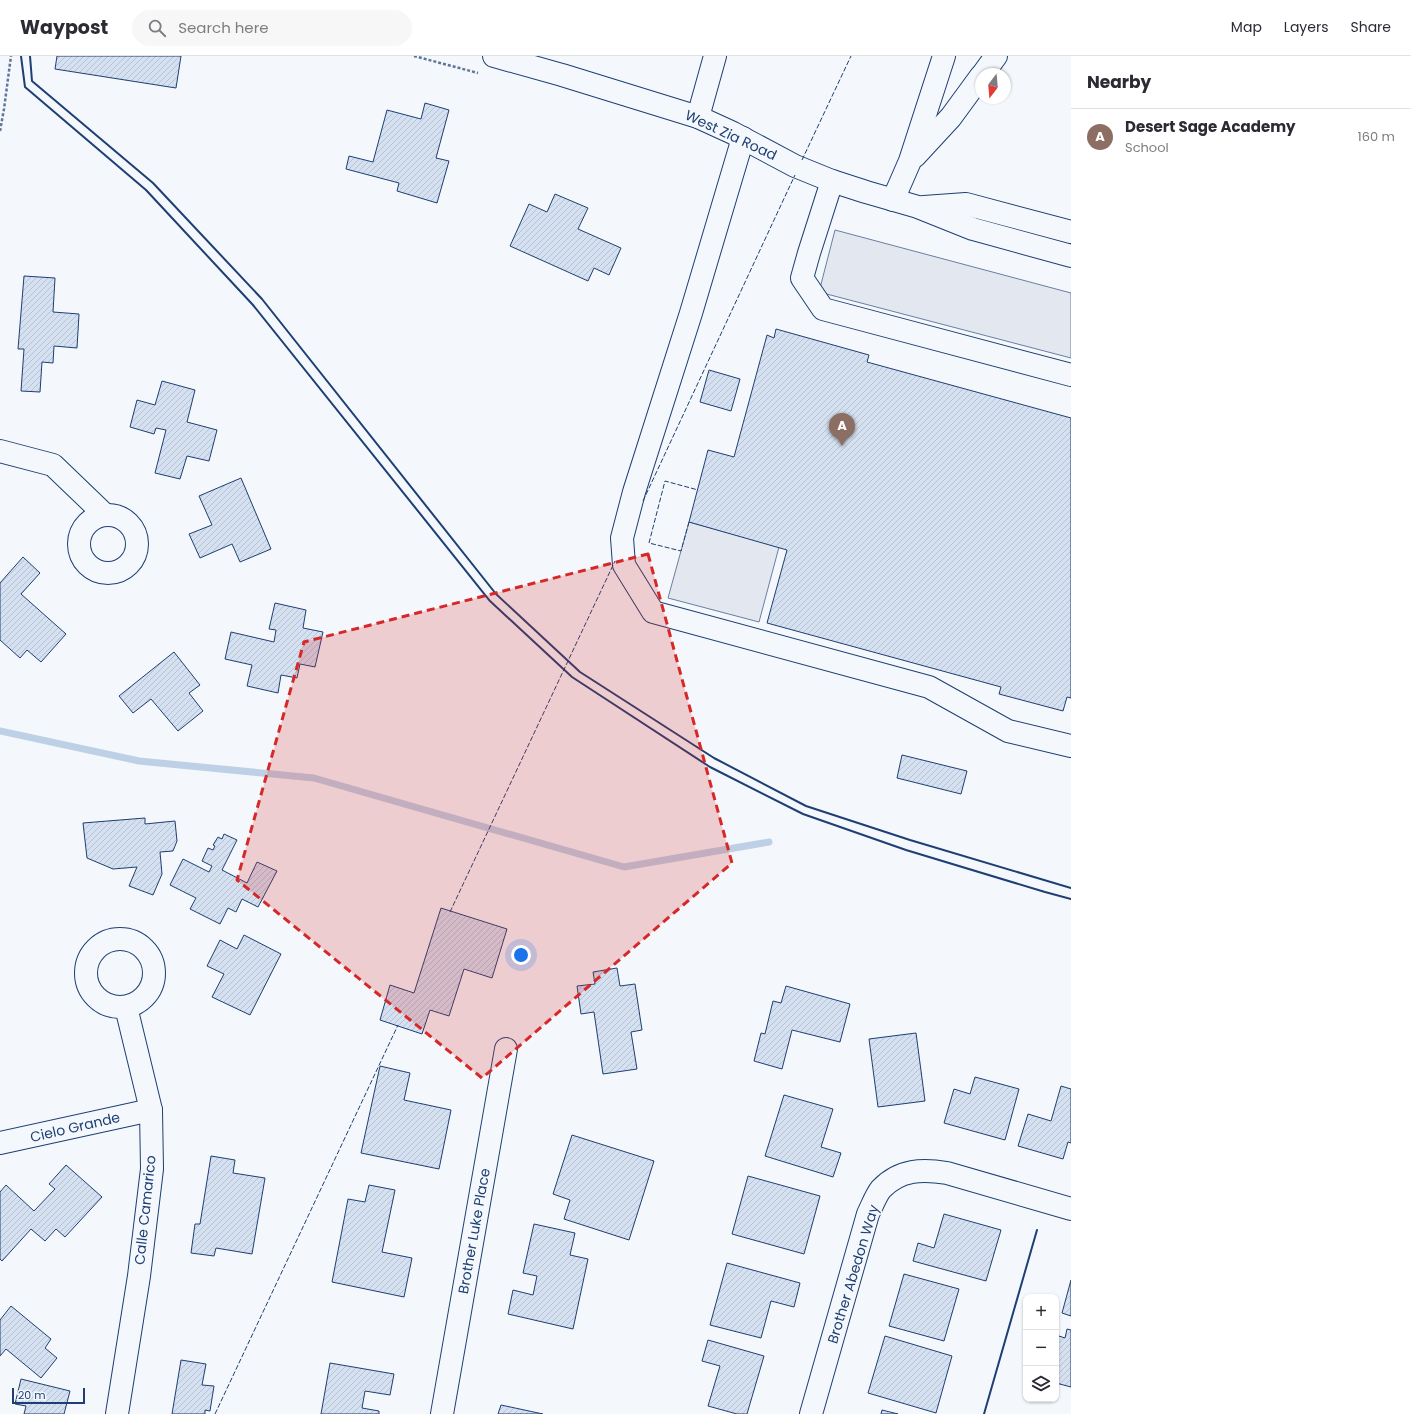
<!DOCTYPE html>
<html lang="en">
<head>
<meta charset="utf-8">
<style>
  body { margin:0; font-family:Poppins,sans-serif; background:#f7f7f7; color:#2b2b33 }
  .controls { position:absolute; right:12px; bottom:12px; display:grid; overflow:hidden; border-radius:8px; box-shadow:0 1px 3px #0004 }
  .controls button { width:36px; height:36px; display:grid; place-items:center; padding:0; border:0; border-bottom:1px solid #e1e1e2; background:#fff; color:#2b2b33; font:20px sans-serif }
  .compass { position:absolute; left:975px; top:12px; width:36px; height:36px; border-radius:50%; background:#fff; box-shadow:0 1px 3px #0004; rotate:196deg }
  .scale { position:absolute; left:12px; bottom:10px; width:73px; box-sizing:border-box; padding-left:4px; border:2px solid #1d3f73; border-top:0; font-size:11px; line-height:14px; white-space:nowrap; color:#1d3f73; -webkit-text-stroke:3px #f4f7fb; paint-order:stroke }
  .you { position:absolute; left:521px; top:899px; width:14px; height:14px; margin:-10px; border:3px solid #fff; border-radius:50%; background:#1a73e8; box-shadow:0 0 0 6px #1a73e833 }
  .badge { display:grid; place-items:center; width:26px; height:26px; border-radius:50%; background:#c62828; color:#fff; font-size:13px; font-weight:700 }
  .pin { position:absolute; translate:-50% -33px; filter:drop-shadow(0 1px 2px #0008) }
  .pin::after { content:''; position:absolute; top:21px; width:14px; height:12px; background:inherit; clip-path:polygon(0 0,100% 0,50% 100%) }
  .list { margin:0; padding:0; list-style:none }
  h2 { display:flex; justify-content:space-between; align-items:center; height:52px; margin:0; padding:0 16px; font-size:17px }
  h2 small { font-size:13px; font-weight:400; color:#7c7c81 }
  .list li { display:grid; grid-template-columns:26px 1fr auto; gap:12px; align-items:center; box-sizing:border-box; height:56px; padding:0 16px; border-top:1px solid #e1e1e2 }
  .list b { display:block; font-size:15px; white-space:nowrap }
  .list p { margin:0; font-size:13px; white-space:nowrap; color:#7c7c81 }
  .list em { font-size:13px; font-style:normal; color:#7c7c81 }
  .icon { flex:none; width:22px; height:22px; fill:none; stroke:currentColor; stroke-width:2; stroke-linecap:round; stroke-linejoin:round }
  .map { position:relative; flex:none; width:1071px; height:1358px; overflow:hidden }
  header { display:flex; align-items:center; gap:24px; box-sizing:border-box; height:56px; padding:0 20px; background:#fff; border-bottom:1px solid #e1e1e2 }
  header strong { font-size:19px }
  nav { display:flex; gap:22px; margin-inline-start:auto; font-size:14px }
  .search { width:280px; height:36px; background:#f7f7f7; display:flex; align-items:center; gap:10px; box-sizing:border-box; padding:0 14px; border-radius:22px; color:#7c7c81; font-size:15px }
  main { display:flex }
  aside { flex:1; background:#fff }
  .map>svg:first-child { display:block }
  .parking { fill:#e3e8f0; stroke:#687fa3 }
  .lines { fill:none; stroke-linecap:round; stroke-linejoin:round }
  .stream { stroke:#bed0e5; stroke-width:7 }
  .building { fill:url(#building-hatch); stroke:#1d3f73 }
  .minor-casing { stroke:#1d3f73; stroke-width:24 }
  .path { stroke:#5e769c; stroke-width:2.5; stroke-dasharray:3 2; stroke-linecap:butt }
  .minor { stroke:#f4f7fb; stroke-width:22 }
  .fence { stroke:#1d3f73; stroke-width:1; stroke-dasharray:5 2; stroke-linecap:butt }
  .wall { stroke:#1d3f73; stroke-width:2 }
  .marked { fill:#d62828; fill-opacity:0.2; stroke:#d62828; stroke-width:3; stroke-dasharray:8 5; stroke-linejoin:round }
  .labels { text-anchor:middle; stroke-width:3; stroke-linejoin:round; paint-order:stroke }
  .street-label { font-size:14px; fill:#1d3f73; stroke:#f4f7fb }
</style>
</head>
<body>
<header>
<strong>Waypost</strong>
<div class="search"><svg class="icon" aria-label="search" viewBox="0 0 24 24"><circle cx="10" cy="10" r="6"/><path d="M15 15l6 6"/></svg>Search here</div>
<nav><a>Map</a><a>Layers</a><a>Share</a></nav>
</header>
<main>
<div class="map">
<svg width="1071" height="1358" viewBox="0 0 1071 1358">
  <defs>
    <pattern id="building-hatch" width="6" height="6" patternUnits="userSpaceOnUse"><rect width="6" height="6" fill="#d5e0f0"/><path d="M-1 1l2-2M0 6l6-6M5 7l2-2" fill="none" stroke="#b6c1d1"/></pattern>
  </defs>
  <rect width="100%" height="100%" fill="#f4f7fb"/>
  <g class="parking">
    <polygon points="835,174 1071,237 1071,302 819,236"/>
    <polygon points="689,466 779,491 759,566 668,542"/>
  </g>
  <g class="lines">
    <polyline class="stream" points="0,675 139,705 314,722 624,811 769,786"/>
  </g>
  <g class="building">
    <polygon points="57,0 181,0 176,32 55,13"/>
    <polygon points="425,47 449,54 436,102 449,105 437,147 397,135 399,127 346,113 349,100 373,106 387,54 421,63"/>
    <polygon points="555,138 588,152 578,173 621,192 609,219 594,212 588,225 510,190 529,148 547,156"/>
    <polygon points="24,220 55,222 53,256 79,258 77,292 54,290 53,307 42,306 40,336 21,335 24,293 18,293"/>
    <polygon points="776,273 869,299 867,306 1071,362 1071,642 1067,641 1063,655 999,638 1001,631 767,567 787,494 689,466 708,394 734,401 767,279 774,282"/>
    <polygon points="709,314 740,323 731,355 700,346"/>
    <polygon points="162,325 195,334 187,366 217,374 209,405 187,400 180,423 155,417 166,374 156,372 154,378 130,371 137,344 155,349"/>
    <polygon points="241,422 271,493 240,506 232,488 200,502 189,478 212,469 199,440"/>
    <polygon points="23,501 40,517 21,538 66,578 41,606 27,594 20,602 0,584 0,527"/>
    <polygon points="275,547 306,554 303,572 323,576 315,611 300,608 297,622 281,619 278,637 247,630 252,609 225,603 231,576 274,586 276,574 269,573"/>
    <polygon points="174,596 200,629 189,637 203,655 178,675 151,643 133,657 119,640"/>
    <polygon points="902,699 967,715 961,738 897,722"/>
    <polygon points="145,762 145,768 175,765 177,785 173,795 160,796 162,818 153,839 129,830 137,811 113,813 87,802 83,767"/>
    <polygon points="224,778 237,784 222,814 247,827 257,806 277,815 258,851 242,843 236,856 228,852 220,868 190,853 196,842 170,829 183,803 209,816 212,810 202,805 208,792 213,794 215,790 213,789 218,781 222,783"/>
    <polygon points="441,852 507,873 492,922 464,913 449,960 430,954 422,978 380,964 390,929 414,937"/>
    <polygon points="244,879 281,898 250,959 212,941 224,918 207,910 220,884 237,893"/>
    <polygon points="617,912 620,930 635,928 642,974 631,976 637,1013 603,1018 594,956 581,958 577,930 595,928 593,916"/>
    <polygon points="786,930 850,948 840,986 792,974 782,1013 754,1005 761,977 765,978 773,945 781,947"/>
    <polygon points="916,977 925,1045 878,1051 869,983"/>
    <polygon points="380,1010 410,1017 404,1044 451,1054 439,1113 361,1097"/>
    <polygon points="975,1021 1019,1033 1005,1084 944,1067 954,1033 970,1038"/>
    <polygon points="1061,1030 1071,1033 1071,1087 1068,1086 1063,1103 1018,1090 1028,1058 1051,1065"/>
    <polygon points="784,1039 833,1053 821,1091 841,1097 833,1121 765,1100"/>
    <polygon points="572,1079 654,1105 629,1184 564,1163 570,1144 553,1138"/>
    <polygon points="211,1100 235,1104 233,1117 265,1122 252,1198 216,1192 214,1200 191,1197 195,1168 200,1168"/>
    <polygon points="66,1109 102,1141 65,1181 56,1173 45,1185 31,1173 2,1205 0,1203 0,1136 6,1129 34,1155 55,1133 49,1128"/>
    <polygon points="748,1120 820,1140 804,1198 732,1178"/>
    <polygon points="369,1129 395,1134 382,1196 412,1202 404,1241 332,1226 348,1143 365,1146"/>
    <polygon points="944,1158 1001,1174 986,1225 913,1205 918,1187 934,1192"/>
    <polygon points="534,1168 575,1177 570,1199 588,1203 573,1273 508,1258 513,1234 533,1239 537,1220 523,1217"/>
    <polygon points="727,1207 800,1227 794,1251 771,1245 761,1282 710,1269"/>
    <polygon points="904,1218 959,1233 944,1285 889,1270"/>
    <polygon points="1071,1224 1071,1260 1062,1257"/>
    <polygon points="11,1250 51,1283 45,1292 57,1302 41,1322 6,1293 0,1300 0,1264"/>
    <polygon points="1067,1273 1071,1274 1071,1331 1056,1327 1056,1279 1065,1282"/>
    <polygon points="885,1280 952,1300 936,1357 868,1337"/>
    <polygon points="708,1284 764,1300 747,1358 737,1358 708,1350 720,1310 702,1305"/>
    <polygon points="181,1304 206,1308 202,1329 214,1330 210,1355 205,1354 205,1358 172,1358"/>
    <polygon points="330,1307 394,1318 390,1339 365,1335 362,1352 379,1355 379,1358 321,1358"/>
    <polygon points="21,1323 70,1335 64,1358 24,1358 26,1350 15,1348"/>
    <polygon points="501,1349 543,1358 498,1358"/>
    <polygon points="882,1354 898,1358 881,1358"/>
  </g>
  <g class="lines">
    <g class="minor-casing">
      <g id="minor">
        <polyline points="494,0 562,19 698,61 733,77 795,110 832,125 866,136 918,151 973,173 1071,200"/>
        <polyline points="983,18 996,0"/>
        <polyline points="698,61 715,0"/>
        <polyline points="743,82 691,257 634,436 622,482 624,509 653,556 929,631 1008,675 1071,690"/>
        <polyline points="915,100 951,61 981,20"/>
        <polyline points="832,125 809,197 802,222 823,253 1071,319"/>
        <polyline points="893,144 910,105 944,0"/>
        <polyline points="924,151 966,148 1071,176"/>
        <polyline points="0,395 53,409 105,459"/>
        <circle cx="108" cy="488" r="29"/>
        <circle cx="120" cy="917" r="34"/>
        <polyline points="0,1087 151,1054"/>
        <polyline points="117,1358 139,1220 152,1113 151,1054 126,951"/>
        <polyline points="442,1358 506,993"/>
        <path d="M811,1358L868,1158C872,1150 876,1139 881,1133C900,1113 923,1113 947,1117L1071,1153"/>
      </g>
    </g>
    <g class="path">
      <polyline points="414,0 478,17"/>
      <polyline points="0,75 4,53 11,0"/>
    </g>
    <use href="#minor" class="minor"/>
    <g class="fence">
      <polyline points="802,104 851,0"/>
      <polyline points="643,445 795,119"/>
      <polyline points="689,466 681,495 649,487 665,425 698,434"/>
      <polyline points="450,856 615,505"/>
      <polyline points="215,1358 398,969"/>
    </g>
    <g class="wall">
      <polyline points="21,0 25,31 146,134 253,249 490,545 572,621 710,711 803,758 906,794 1045,836 1071,843"/>
      <polyline points="30,0 32,25 153,127 262,243 496,538 580,616 714,702 806,750 910,784 1071,832"/>
      <polyline points="984,1358 1037,1174"/>
    </g>
  </g>
  <path class="marked" d="M648,498L732,807L482,1022L237,824L304,586Z"/>
  <g class="labels">
    <g class="street-label">
      <text transform="translate(731 79) rotate(25)" y="5">West Zia Road</text>
      <text transform="translate(75 1071) rotate(-13)" y="5">Cielo Grande</text>
      <text transform="translate(145 1154) rotate(-84)" y="5">Calle Camarico</text>
      <text transform="translate(474 1175) rotate(-80)" y="5">Brother Luke Place</text>
      <text transform="translate(853 1218) rotate(-73)" y="5">Brother Abedon Way</text>
    </g>
  </g>
</svg>
<div class="controls">
<button>+</button>
<button>−</button>
<button><svg class="icon" aria-label="layers" viewBox="0 0 24 24"><path d="M12 4l9 5-9 5-9-5zM3 14l9 5 9-5"/></svg></button>
</div>
<svg class="compass" viewBox="-18 -18 36 36"><path d="M0-13l5 13h-10z" fill="#e53935"/><path d="M0 13l5-13h-10z" fill="#7c7c81"/></svg>
<div class="scale">20 m</div>
<div class="you"></div>
<div class="pin badge" style="left:842px;top:390px;background:#8d6e63">A</div>
</div>
<aside>
<h2>Nearby<small></small></h2>
<ul class="list">
<li><span class="badge" style="background:#8d6e63">A</span><div><b>Desert Sage Academy</b><p>School</p></div><em>160 m</em></li>
</ul>
</aside>
</main>
</body>
</html>
